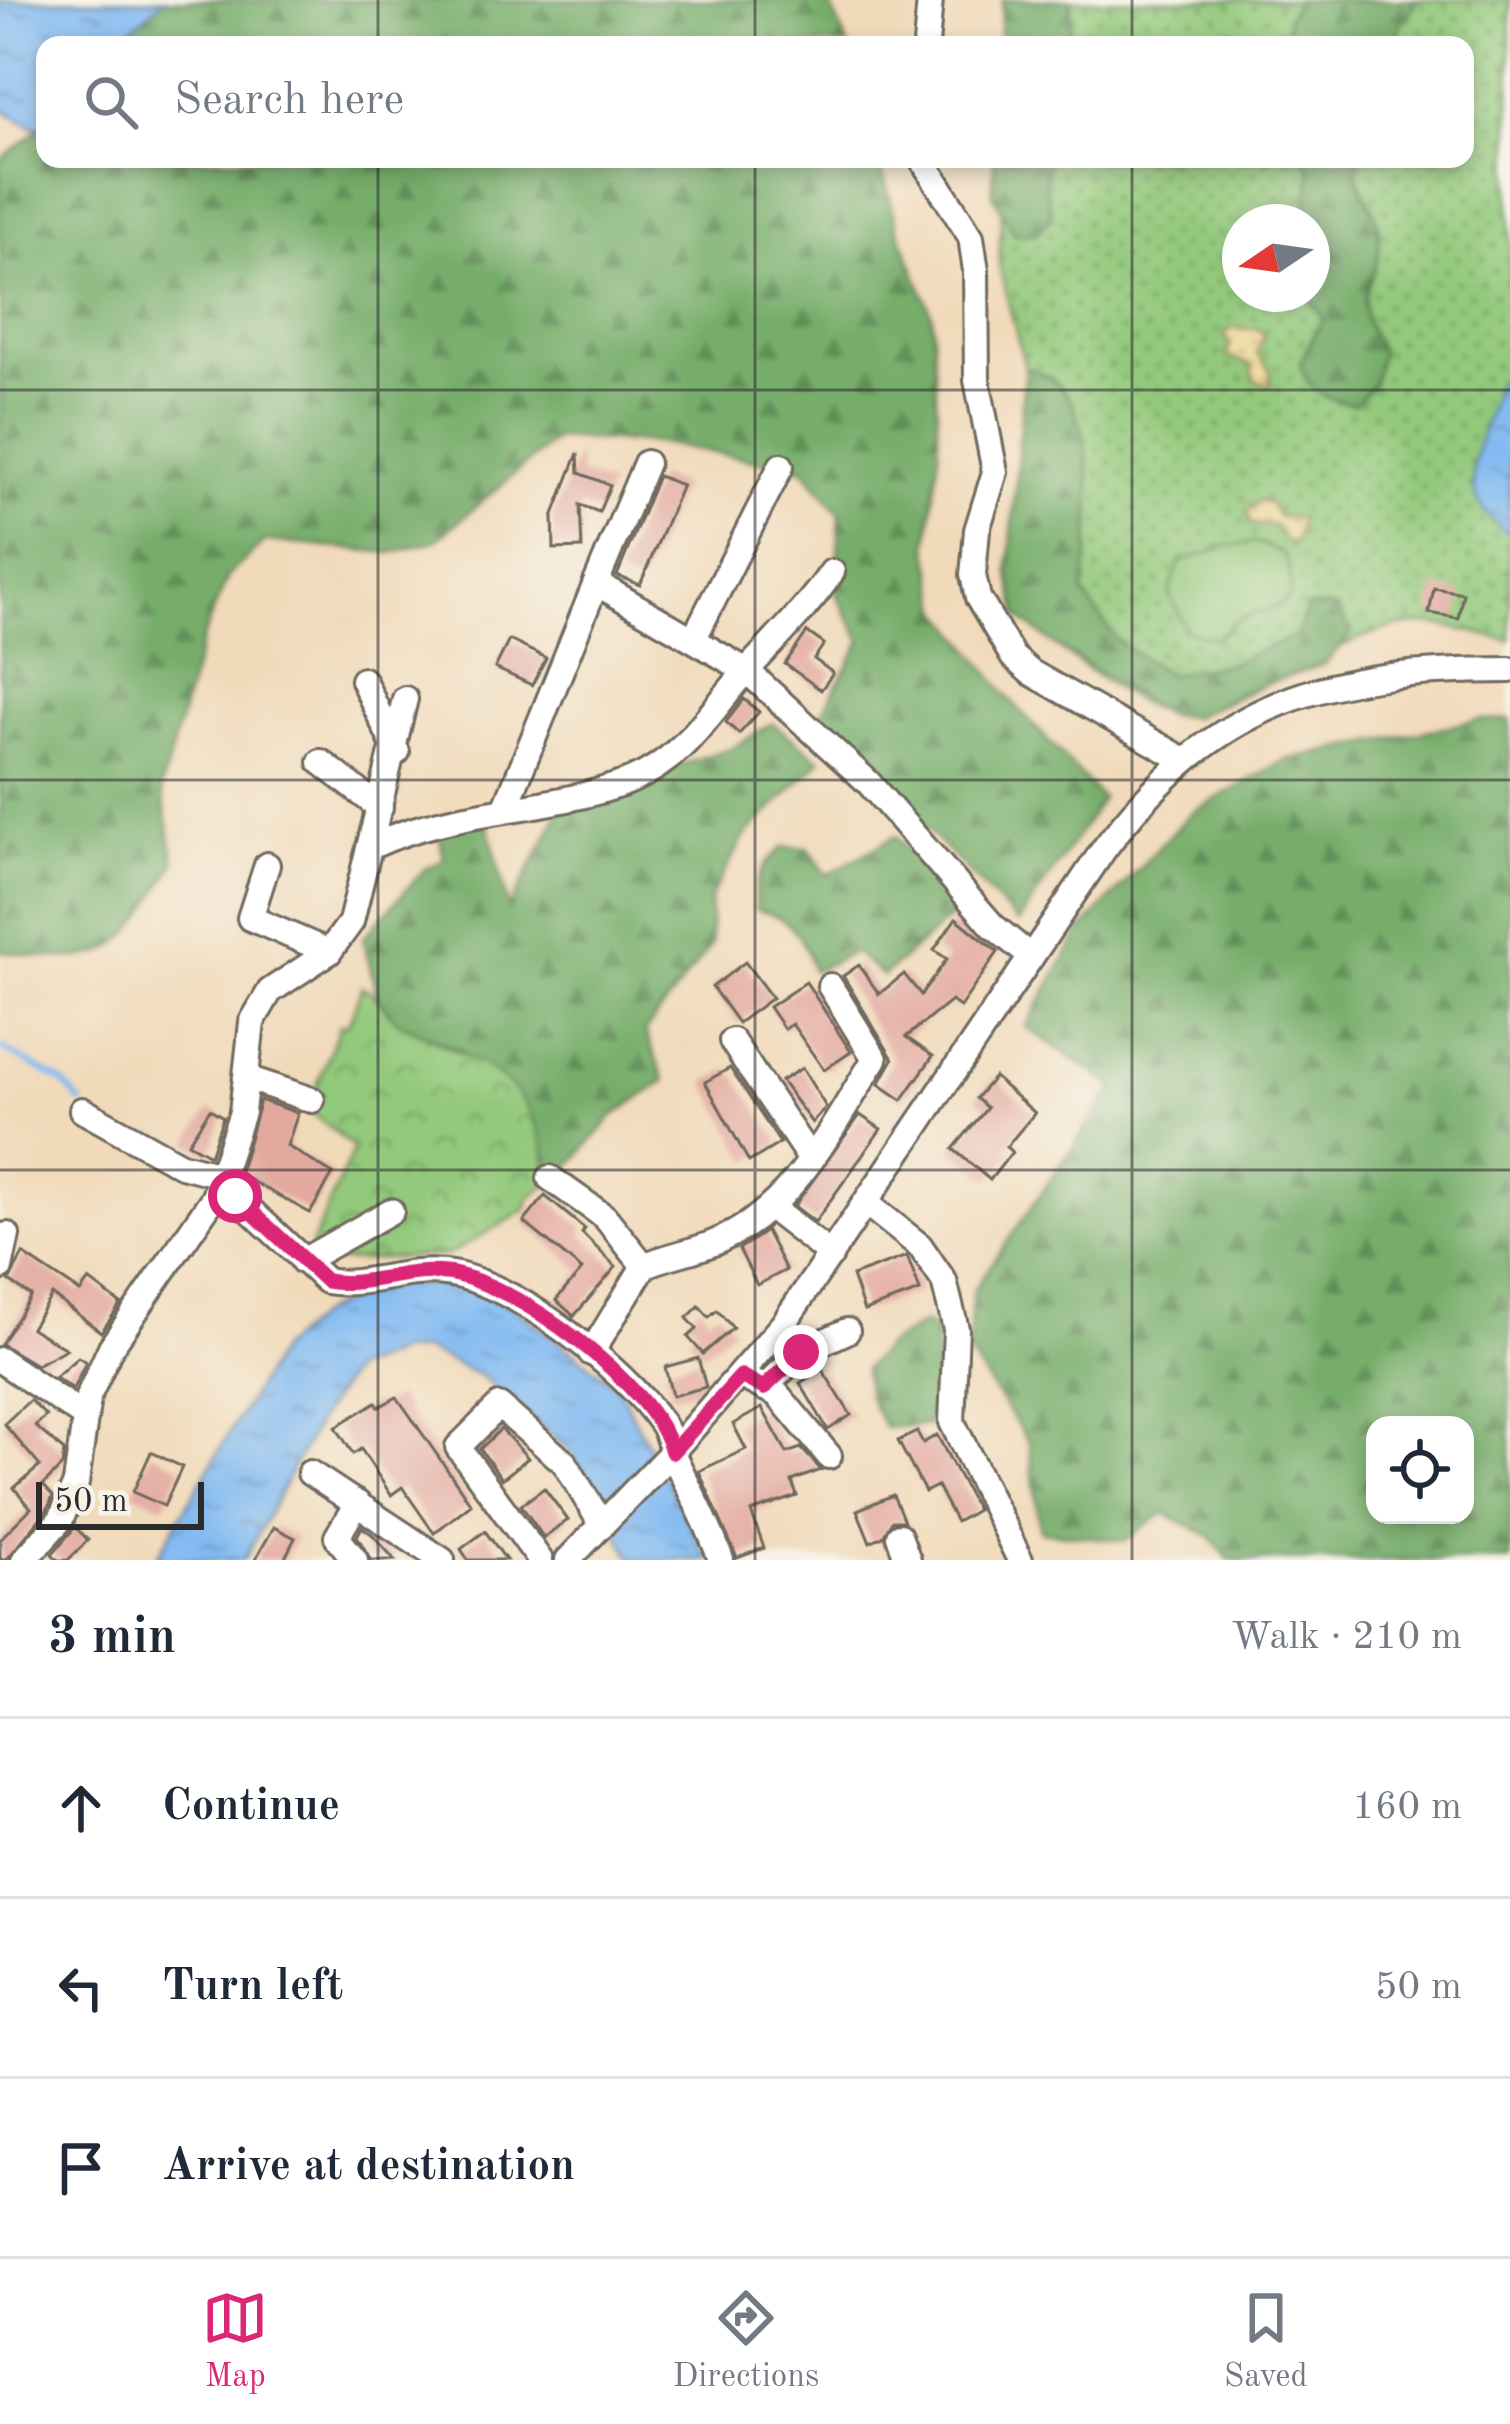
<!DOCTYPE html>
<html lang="en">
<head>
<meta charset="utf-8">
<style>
  body { margin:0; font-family:"Old Standard TT",serif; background:#f6f6f7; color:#1f2937 }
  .controls { position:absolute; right:36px; bottom:36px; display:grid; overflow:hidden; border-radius:24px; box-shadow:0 6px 18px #0003 }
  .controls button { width:108px; height:108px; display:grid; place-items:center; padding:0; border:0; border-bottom:3px solid #e0e1e3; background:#fff; color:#1f2937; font:60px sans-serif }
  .compass { position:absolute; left:1222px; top:204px; width:108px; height:108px; border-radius:50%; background:#fff; box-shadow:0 6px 18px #0003; rotate:257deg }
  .scale { position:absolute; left:36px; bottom:30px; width:168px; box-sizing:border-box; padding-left:12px; border:6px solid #2b2b2b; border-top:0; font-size:33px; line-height:42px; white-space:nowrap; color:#2b2b2b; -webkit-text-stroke:9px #f7f3e8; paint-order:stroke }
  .stop { position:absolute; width:36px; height:36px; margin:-27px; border:9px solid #db2777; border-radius:50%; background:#fff }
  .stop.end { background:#db2777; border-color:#fff; box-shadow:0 3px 12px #0008 }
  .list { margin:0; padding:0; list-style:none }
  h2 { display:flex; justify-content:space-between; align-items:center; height:156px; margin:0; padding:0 48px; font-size:51px }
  h2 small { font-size:39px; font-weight:400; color:#747a83 }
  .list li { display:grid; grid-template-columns:78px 1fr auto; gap:36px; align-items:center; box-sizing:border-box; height:180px; padding:0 48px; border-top:3px solid #e0e1e3 }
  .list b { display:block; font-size:45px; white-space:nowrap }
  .list em { font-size:39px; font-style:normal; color:#747a83 }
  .icon { flex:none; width:66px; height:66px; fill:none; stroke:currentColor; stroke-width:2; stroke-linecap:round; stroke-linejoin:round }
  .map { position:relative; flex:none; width:1510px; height:1560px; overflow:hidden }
  .search { position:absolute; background:#fff; box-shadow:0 6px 18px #0003; left:36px; right:36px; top:36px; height:132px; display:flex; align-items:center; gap:30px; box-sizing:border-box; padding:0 42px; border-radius:24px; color:#747a83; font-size:45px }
  .sheet { height:696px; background:#fff }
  nav { display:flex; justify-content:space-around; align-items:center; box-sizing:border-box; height:168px; border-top:3px solid #e0e1e3; background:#fff; font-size:33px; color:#747a83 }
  nav a { display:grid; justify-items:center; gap:6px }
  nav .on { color:#db2777 }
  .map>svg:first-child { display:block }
  .grass { fill:url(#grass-dots); stroke:#5f7a53; stroke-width:3; fill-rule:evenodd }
  .forest { fill:url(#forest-firs); stroke:#506c4b; stroke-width:3; fill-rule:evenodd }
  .sand { fill:url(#sand-dots); stroke:#8c8264; stroke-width:3 }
  .park { fill:url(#park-crowns); stroke:#5f7a53; stroke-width:3 }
  .pitch { fill:#93c97b; stroke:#5f7a53; stroke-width:3 }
  .water { fill:url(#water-ripples); stroke:#56728e; stroke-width:3 }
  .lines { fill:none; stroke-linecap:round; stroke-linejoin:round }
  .stream { stroke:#81baf2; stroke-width:6 }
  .building { fill:#e3a99f }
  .minor-casing { stroke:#70685d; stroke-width:30 }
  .minor { stroke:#fff; stroke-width:24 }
  .route { stroke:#db2777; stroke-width:15 }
  .grid { fill:none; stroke:#2b2b2b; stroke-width:3; stroke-opacity:0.55 }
</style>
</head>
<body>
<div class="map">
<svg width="1510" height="1560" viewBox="0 0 1510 1560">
  <defs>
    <pattern id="grass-dots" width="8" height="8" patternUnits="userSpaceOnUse" patternTransform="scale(3)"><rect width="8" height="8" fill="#93c97b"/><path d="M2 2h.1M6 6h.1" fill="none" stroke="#78a365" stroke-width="1.8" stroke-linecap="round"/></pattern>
    <pattern id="forest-firs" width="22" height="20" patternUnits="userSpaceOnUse" patternTransform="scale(3)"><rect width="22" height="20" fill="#76ad6b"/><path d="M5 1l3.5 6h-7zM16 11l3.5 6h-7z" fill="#618d58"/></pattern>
    <pattern id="sand-dots" width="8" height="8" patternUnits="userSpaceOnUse" patternTransform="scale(3)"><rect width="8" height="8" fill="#eeda9e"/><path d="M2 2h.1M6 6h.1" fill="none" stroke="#cb8" stroke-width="1.8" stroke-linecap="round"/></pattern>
    <pattern id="park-crowns" width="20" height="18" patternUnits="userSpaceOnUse" patternTransform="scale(3)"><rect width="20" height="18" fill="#93c97b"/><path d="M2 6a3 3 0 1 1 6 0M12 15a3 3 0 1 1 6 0" fill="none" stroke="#78a365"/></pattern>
    <pattern id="water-ripples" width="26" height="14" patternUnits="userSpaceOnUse" patternTransform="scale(3)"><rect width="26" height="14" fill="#81baf2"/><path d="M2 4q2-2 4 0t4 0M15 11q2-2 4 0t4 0" fill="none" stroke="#6a97c4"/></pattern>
  </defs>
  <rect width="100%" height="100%" fill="#f7f3e8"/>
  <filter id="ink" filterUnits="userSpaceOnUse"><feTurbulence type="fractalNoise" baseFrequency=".00833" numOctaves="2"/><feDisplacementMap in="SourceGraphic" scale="24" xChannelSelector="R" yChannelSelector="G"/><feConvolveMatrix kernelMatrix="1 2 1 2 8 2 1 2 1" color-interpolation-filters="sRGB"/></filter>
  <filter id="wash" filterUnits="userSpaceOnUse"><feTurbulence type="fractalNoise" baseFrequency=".004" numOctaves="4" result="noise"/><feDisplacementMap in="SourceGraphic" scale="48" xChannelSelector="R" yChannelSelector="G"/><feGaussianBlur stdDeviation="2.7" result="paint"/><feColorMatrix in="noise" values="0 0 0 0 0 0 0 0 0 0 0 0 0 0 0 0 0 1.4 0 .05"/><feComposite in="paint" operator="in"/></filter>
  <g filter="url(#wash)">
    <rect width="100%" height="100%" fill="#f1daba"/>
    <path class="grass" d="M1006,0H1510V640C1481,635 1449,624 1420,624C1350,623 1220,723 1173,715C1136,710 1050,642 1019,617L1009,572L1025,368L999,265L1004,159H1465V45H1005ZM1240,222H1312V294H1240Z"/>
    <g class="forest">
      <polygon points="164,0 828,0 848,45 113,45"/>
      <polygon points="1002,0 1072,0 1069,45 999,45"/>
      <polygon points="1298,0 1417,0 1398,29 1396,45 1286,45 1287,17"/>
      <path d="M45,125V159H879L898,229L932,315L939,453L928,545L941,609L1007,696L1102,799L1018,923L818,719L862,641L836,594L840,514L804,469L659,443L557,438L435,541L391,553L265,541L228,576L202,639L161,788L175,863C120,959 111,968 0,951V160Z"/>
      <polygon points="994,159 1048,159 1045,187 1052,215 1036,234 1015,234 993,195"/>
      <path d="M1303,159H1358C1351,187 1377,202 1379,231C1384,284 1342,290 1381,351L1373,384L1355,404C1326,399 1307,393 1300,363L1323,318L1306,294H1312V222H1305L1311,170Z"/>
      <path d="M1025,368C1106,382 1093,534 1083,593L1119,643L1169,675L1231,663L1296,636L1308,607L1337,608L1351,633L1325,664L1239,693L1193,717L1167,715L1052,643L1019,617L1009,572Z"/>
      <path d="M1510,719V1560H1229L1212,1538L1164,1513L1125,1541L1040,1531L1029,1443L968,1352L973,1291L1115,1087L1026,1027L1080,932L1191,813L1286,760L1480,720ZM1375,1425H1465V1515H1375Z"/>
      <polygon points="772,723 821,760 745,836 710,898 711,945 645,1031 665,1081 613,1116 565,1172 544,1172 461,1051 396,1021 377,994 363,938 425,869 444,860 438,824 487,820 509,909 566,800 659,759 683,764 734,747"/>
      <path d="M896,836L959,910L883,976L854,952L813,971C804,939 792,916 756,910C752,880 761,866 784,847L808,848L827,875Z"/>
      <polygon points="924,1323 937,1330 935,1407 940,1424 884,1428 868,1396 864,1369 886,1346"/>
    </g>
    <g class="sand">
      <polygon points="1232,328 1258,329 1264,335 1257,353 1271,372 1270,386 1254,380 1251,365 1226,356 1230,346 1224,334"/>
      <polygon points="1260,501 1270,504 1279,517 1300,518 1296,543 1285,542 1275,526 1251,524 1247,510"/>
    </g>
    <path class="park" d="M362,987C381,995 385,1015 402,1024C464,1058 524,1069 544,1148C547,1159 544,1173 547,1185L530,1197L526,1210L448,1255L328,1262L311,1246L354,1148L308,1110L340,1025H348Z"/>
    <path class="pitch" d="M1257,542L1284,555C1305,610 1277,604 1238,620C1230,623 1224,633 1215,638L1187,631L1169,594L1179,563L1226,546Z"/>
    <g class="water">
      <polygon points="0,0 164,0 113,45 45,45 45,125 35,128 0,108"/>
      <path d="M1510,376V534C1445,492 1482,444 1497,383Z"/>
      <polygon points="460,1281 517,1310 617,1385 708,1560 633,1560 571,1452 481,1376 424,1350 399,1352 351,1371 321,1415 244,1560 155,1560 279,1349 324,1311 382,1287"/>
    </g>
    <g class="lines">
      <g class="stream">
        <polyline points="0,1047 61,1081 81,1102"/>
        <polyline points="151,1136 199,1158"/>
      </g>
    </g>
    <g id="blocks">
      <g class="building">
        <polygon points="578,453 579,473 610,485 599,512 580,505 582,548 554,549 553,517"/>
        <polygon points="658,476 682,485 640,585 617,576"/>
        <polygon points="1434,588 1463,593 1458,618 1429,613"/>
        <polygon points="807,632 824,644 814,659 833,673 821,690 785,664"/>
        <polygon points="509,640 546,658 532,685 495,668"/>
        <polygon points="744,699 759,712 739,734 726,722"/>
        <polygon points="956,918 998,952 960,1007 951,1001 906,1037 933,1056 902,1100 879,1084 893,1059 843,976 859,965 879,994 904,974 921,995 947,959 934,950"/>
        <polygon points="745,962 772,998 738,1023 712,987"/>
        <polygon points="806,982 851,1052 824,1070 792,1024 784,1029 769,1007"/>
        <polygon points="730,1068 780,1143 749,1162 705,1082"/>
        <polygon points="802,1068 826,1107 812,1123 781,1081"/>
        <polygon points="994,1077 1035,1113 1006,1147 1012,1152 990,1180 953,1149 987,1108 976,1098"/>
        <polygon points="260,1100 298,1113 287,1146 333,1174 310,1213 239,1174"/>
        <polygon points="210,1109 223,1117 210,1155 188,1143"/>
        <polygon points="860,1115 881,1129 815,1222 794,1206"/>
        <polygon points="545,1196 585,1229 582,1233 616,1267 574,1316 556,1300 582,1270 524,1222"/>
        <polygon points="766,1231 786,1270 757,1285 739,1249"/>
        <polygon points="23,1254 80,1292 89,1280 121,1304 101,1332 52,1295 31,1328 66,1349 36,1365 1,1344 31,1296 9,1281"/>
        <polygon points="907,1256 920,1291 864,1311 852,1276"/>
        <polygon points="699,1306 709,1317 717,1310 733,1328 703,1354 688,1337 697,1329 687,1318"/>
        <polygon points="78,1357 86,1362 73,1389 55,1377"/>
        <polygon points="698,1358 706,1387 672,1396 665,1367"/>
        <polygon points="822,1369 851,1415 828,1430 800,1383"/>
        <polygon points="397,1397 471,1504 434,1533 402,1487 391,1495 361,1449 353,1454 336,1427 376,1402 379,1407"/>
        <polygon points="30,1400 46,1416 35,1426 64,1451 62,1466 43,1485 53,1496 47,1510 8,1558 0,1560 0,1539 31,1508 14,1488 40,1466 4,1424"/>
        <polygon points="762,1408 787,1453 801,1448 821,1470 792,1481 797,1496 751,1512 764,1548 737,1558 699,1471 746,1449 733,1424"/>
        <polygon points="501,1429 528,1458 502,1479 480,1449"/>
        <polygon points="917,1432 923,1443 937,1435 977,1510 956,1522 937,1486 925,1492 898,1441"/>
        <polygon points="151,1452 182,1467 164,1506 133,1492"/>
        <polygon points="544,1488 568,1520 544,1538 521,1505"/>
        <polygon points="893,1495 904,1521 892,1521 883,1536 870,1542 857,1510"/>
        <polygon points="75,1527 88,1540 68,1560 58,1560 52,1554"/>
        <polygon points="274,1527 295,1538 284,1560 255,1560"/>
        <polygon points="362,1527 373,1535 395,1560 371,1560 357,1536"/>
        <polygon points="485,1531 506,1560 468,1560 461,1549"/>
      </g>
    </g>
  </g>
  <g filter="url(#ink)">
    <use href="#blocks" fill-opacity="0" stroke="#70685d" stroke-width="3"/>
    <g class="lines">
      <g class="minor-casing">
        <g id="minor">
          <polyline points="926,45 930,0"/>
          <polyline points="922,159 971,237 976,271 977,380 995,472 977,530 973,575 978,598 1013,657 1030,672 1184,760"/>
          <polyline points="596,583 646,463"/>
          <polyline points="695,636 781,466"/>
          <polyline points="363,680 397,752"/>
          <polyline points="321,762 380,808"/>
          <polyline points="505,809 596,583 747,671 868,782 993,926 1031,957"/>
          <path d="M372,846C453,807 547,813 630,781C684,759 711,710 748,669C778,637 807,608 832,572"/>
          <polyline points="267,865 250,918 329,952"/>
          <polyline points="732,1041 811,1160"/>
          <polyline points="247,1078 312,1100"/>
          <polyline points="82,1110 181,1165 221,1175"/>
          <polyline points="550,1178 605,1217 644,1266"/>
          <path d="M214,1197L235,1196L326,1281C365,1288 405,1268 445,1273C512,1280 625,1369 662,1424C669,1434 670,1448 675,1459C691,1493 709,1525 721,1560"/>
          <polyline points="866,1203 920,1246 944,1281 956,1329 952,1422 1020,1560"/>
          <polyline points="772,1209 831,1255"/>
          <polyline points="303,1261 391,1211"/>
          <polyline points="0,1268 7,1235"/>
          <path d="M591,1353L644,1266C668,1255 693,1252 716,1242C794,1209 832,1126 875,1059L830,986"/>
          <polyline points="0,1360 85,1417"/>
          <polyline points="741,1376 777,1394 829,1456"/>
          <polyline points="764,1388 801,1352 847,1331"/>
          <polyline points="310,1473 442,1560"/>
          <polyline points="899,1536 908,1560"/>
          <polyline points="24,1560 61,1519 76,1483 88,1397 111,1347 214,1197 242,1112 252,1022 270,991 329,952 351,922 405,699"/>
          <polyline points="355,1560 337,1537 357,1503"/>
          <polyline points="540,1560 458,1447 499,1406 565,1463 602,1525"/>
          <path d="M568,1560L672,1452L784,1323L1104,849C1217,698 1328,670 1510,670"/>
        </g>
      </g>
      <use href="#minor" class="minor"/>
    </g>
  </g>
  <g class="lines" filter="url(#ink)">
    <path class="route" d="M235,1196L326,1281C365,1288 405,1268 446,1273C514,1280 655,1386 672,1452L741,1376L764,1388L801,1352"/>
  </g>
  <path class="grid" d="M378,0V45M755,0V45M1132,0V45M378,159V1560M755,159V1560M1132,159V1560M0,390H1510M0,780H1510M0,1170H1510"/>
</svg>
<div class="controls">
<button><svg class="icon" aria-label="locate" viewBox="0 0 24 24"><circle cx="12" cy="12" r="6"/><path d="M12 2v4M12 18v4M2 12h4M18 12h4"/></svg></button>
</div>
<svg class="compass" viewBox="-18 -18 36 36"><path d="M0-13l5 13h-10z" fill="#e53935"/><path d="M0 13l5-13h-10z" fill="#747a83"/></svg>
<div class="scale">50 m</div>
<div class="stop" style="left:235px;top:1196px"></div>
<div class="stop end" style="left:801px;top:1352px"></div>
<div class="search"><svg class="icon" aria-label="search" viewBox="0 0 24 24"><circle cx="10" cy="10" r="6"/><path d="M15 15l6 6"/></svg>Search here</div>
</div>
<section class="sheet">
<h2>3 min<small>Walk · 210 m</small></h2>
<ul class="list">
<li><svg class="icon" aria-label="ahead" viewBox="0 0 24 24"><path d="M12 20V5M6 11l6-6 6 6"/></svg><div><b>Continue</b></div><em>160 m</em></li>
<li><svg class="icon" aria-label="left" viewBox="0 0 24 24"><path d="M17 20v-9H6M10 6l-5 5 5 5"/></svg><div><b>Turn left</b></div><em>50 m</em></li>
<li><svg class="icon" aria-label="arrive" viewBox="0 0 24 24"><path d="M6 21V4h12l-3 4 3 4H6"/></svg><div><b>Arrive at destination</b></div></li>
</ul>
</section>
<nav>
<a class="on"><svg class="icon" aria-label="map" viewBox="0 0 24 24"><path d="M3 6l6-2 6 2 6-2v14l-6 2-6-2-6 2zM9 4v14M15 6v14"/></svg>Map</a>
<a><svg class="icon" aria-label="directions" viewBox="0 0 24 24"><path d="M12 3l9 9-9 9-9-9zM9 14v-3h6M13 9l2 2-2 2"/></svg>Directions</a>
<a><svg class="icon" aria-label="saved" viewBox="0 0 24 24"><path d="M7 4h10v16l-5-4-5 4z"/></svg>Saved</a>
</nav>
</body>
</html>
